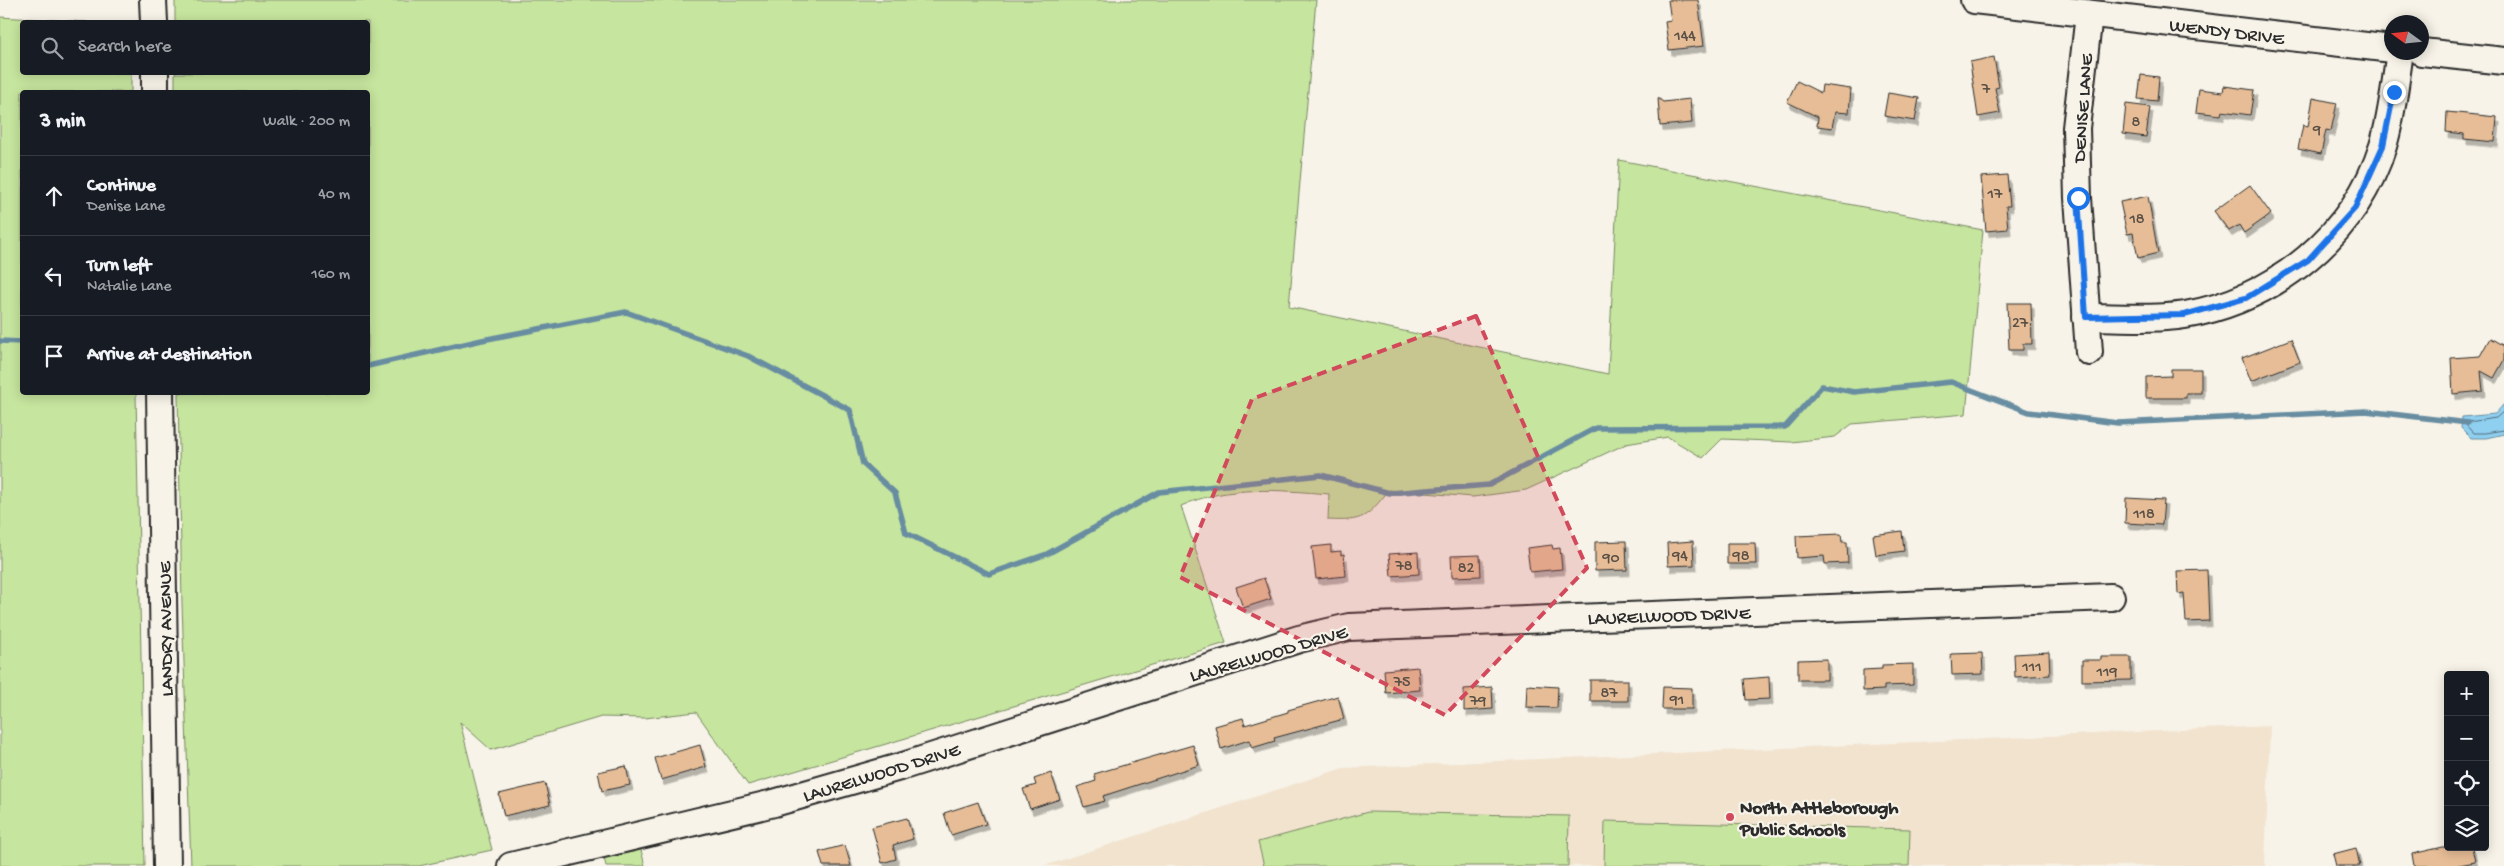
<!DOCTYPE html>
<html lang="en">
<head>
<meta charset="utf-8">
<style>
  body { margin:0; font-family:"Gochi Hand",sans-serif; background:#20242c; color:#f1f3f6 }
  .controls { position:absolute; right:15px; bottom:15px; display:grid; overflow:hidden; border-radius:5px; box-shadow:0 2px 12px #0003 }
  .controls button { width:45px; height:45px; display:grid; place-items:center; padding:0; border:0; border-bottom:1px solid #363941; background:#171b24; color:#f1f3f6; font:25px sans-serif }
  .compass { position:absolute; left:2384px; top:15px; width:45px; height:45px; border-radius:50%; background:#171b24; box-shadow:0 2px 12px #0003; rotate:285deg }
  .stop { position:absolute; width:15px; height:15px; margin:-11px; border:4px solid #1a73e8; border-radius:50%; background:#fff }
  .stop.end { background:#1a73e8; border-color:#fff; box-shadow:0 1px 5px #0008 }
  .list { margin:0; padding:0; list-style:none }
  h2 { display:flex; justify-content:space-between; align-items:center; height:65px; margin:0; padding:0 20px; font-size:21px }
  h2 small { font-size:16px; font-weight:400; color:#9ea1a6 }
  .list li { display:grid; grid-template-columns:32px 1fr auto; gap:15px; align-items:center; box-sizing:border-box; height:80px; padding:0 20px; border-top:1px solid #363941 }
  .list b { display:block; font-size:19px; white-space:nowrap }
  .list p { margin:0; font-size:16px; white-space:nowrap; color:#9ea1a6 }
  .list em { font-size:16px; font-style:normal; color:#9ea1a6 }
  .icon { flex:none; width:28px; height:28px; fill:none; stroke:currentColor; stroke-width:2; stroke-linecap:round; stroke-linejoin:round }
  .map { position:relative; flex:none; width:2504px; height:866px; overflow:hidden }
  .search { position:absolute; background:#171b24; box-shadow:0 2px 12px #0003; left:20px; top:20px; width:350px; height:55px; display:flex; align-items:center; gap:12px; box-sizing:border-box; padding:0 18px; border-radius:5px; color:#9ea1a6; font-size:19px }
  .panel { position:absolute; background:#171b24; box-shadow:0 2px 12px #0003; left:20px; top:90px; width:350px; height:305px; border-radius:5px }
  .map>svg:first-child { display:block }
  .built { fill:#f2e3cf }
  .green { fill:#c6e59e; stroke:#788864 }
  .water { fill:#8fcff0; stroke:#678da1 }
  .lines { fill:none; stroke-linecap:round; stroke-linejoin:round }
  .shore { stroke:#536d7a; stroke-width:1 }
  .stream { stroke:#678da1; stroke-width:5.5 }
  .building { fill:#e6bd96; stroke:#2b2b2b; filter:url(#shadow) }
  .minor-casing { stroke:#2b2b2b; stroke-width:30 }
  .minor { stroke:#f7f3e8; stroke-width:26 }
  .route { stroke:#1a73e8; stroke-width:6 }
  .marked { fill:#d1495b; fill-opacity:0.2; stroke:#d1495b; stroke-width:4; stroke-dasharray:10 6; stroke-linejoin:round }
  .poi-dot { fill:#d1495b; stroke:#f7f3e8; stroke-width:2 }
  .labels { text-anchor:middle; stroke-width:4.5; stroke-linejoin:round; paint-order:stroke }
  .number-label { font-size:16px; fill:#5a5046 }
  .street-label { font-size:19px; fill:#2b2b2b; stroke:#f7f3e8 }
  .poi-label { font-size:19px; font-weight:bold; fill:#2b2b2b; stroke:#f7f3e8; text-anchor:start }
</style>
</head>
<body>
<div class="map">
<svg width="2504" height="866" viewBox="0 0 2504 866">
  <defs>
    <filter id="shadow"><feDropShadow dx="3" dy="5.5" stdDeviation="0" flood-color="#0004"/></filter>
  </defs>
  <rect width="100%" height="100%" fill="#f7f3e8"/>
  <filter id="ink" filterUnits="userSpaceOnUse"><feTurbulence type="fractalNoise" baseFrequency=".02" numOctaves="2"/><feDisplacementMap in="SourceGraphic" scale="10" xChannelSelector="R" yChannelSelector="G"/><feConvolveMatrix kernelMatrix="1 2 1 2 8 2 1 2 1" color-interpolation-filters="sRGB"/></filter>
  <g filter="url(#ink)">
    <polygon class="built" points="2270,726 2265,866 1044,866 1343,768"/>
    <g class="green">
      <path d="M175,0H1316L1289,307L1608,374L1619,160L1983,230L1966,414L1852,424L1835,437L1791,442L1722,439L1703,458L1668,437L1626,444L1526,490L1473,497L1389,490C1367,517 1364,522 1328,520L1329,494C1280,490 1227,485 1181,506L1226,643L748,785L696,712L645,718L601,717L491,750L460,722L492,850L419,866H191L182,604L178,393L368,392V92H175V73L368,72V22H175Z"/>
      <polygon points="0,17 87,22 22,22 22,72 131,73 131,92 22,92 22,392 136,393 145,866 0,866"/>
      <polygon points="1368,812 1569,816 1568,866 1264,866 1258,842"/>
      <polygon points="1605,821 1910,829 1909,866 1604,866"/>
      <polygon points="641,850 645,866 606,866 604,858"/>
    </g>
    <polygon class="water" points="2504,404 2504,434 2486,438 2471,438 2461,428 2462,417 2495,414"/>
    <g class="lines">
      <polyline class="shore" points="2504,411 2496,418 2468,422 2466,425 2473,433 2485,433 2504,430"/>
      <g class="stream">
        <polyline points="0,341 22,342"/>
        <polyline points="368,366 482,340 626,312 748,356 850,410 863,464 895,493 906,533 989,574 1047,554 1159,492 1321,475 1390,493 1489,485 1596,428 1785,427 1822,386 1854,392 1951,382 2029,412 2118,423 2366,411 2468,423"/>
      </g>
    </g>
    <g class="building">
      <polygon points="1668,0 1698,0 1704,46 1669,50 1665,22 1671,21"/>
      <polygon points="1994,57 1999,87 1995,88 2000,113 1978,117 1970,62"/>
      <polygon points="2141,75 2159,77 2157,101 2138,99"/>
      <polygon points="1797,81 1821,93 1822,85 1851,89 1849,113 1835,112 1832,128 1817,126 1818,117 1787,102"/>
      <polygon points="2224,86 2254,90 2250,115 2222,111 2221,115 2196,112 2199,89 2223,92"/>
      <polygon points="1888,93 1919,98 1915,121 1884,116"/>
      <polygon points="1658,98 1663,102 1690,99 1692,123 1660,126"/>
      <polygon points="2313,98 2337,103 2331,131 2326,130 2321,154 2298,149 2303,125 2308,126"/>
      <polygon points="2126,104 2150,107 2146,137 2123,134"/>
      <polygon points="2447,112 2497,117 2495,142 2464,139 2464,134 2446,132"/>
      <polygon points="2007,175 2010,206 2006,206 2008,229 1986,231 1981,177"/>
      <polygon points="2250,185 2271,214 2244,233 2239,225 2229,231 2214,211"/>
      <polygon points="2148,196 2158,253 2138,258 2133,233 2127,234 2120,202"/>
      <polygon points="2007,303 2031,303 2032,344 2023,344 2023,350 2009,350"/>
      <polygon points="2490,338 2504,346 2504,360 2494,378 2481,371 2483,391 2453,394 2451,358 2480,356"/>
      <polygon points="2291,339 2300,362 2251,381 2242,358"/>
      <polygon points="2171,369 2201,369 2201,393 2186,393 2186,398 2146,398 2146,377 2171,376"/>
      <polygon points="2126,498 2164,500 2162,525 2125,523"/>
      <polygon points="1902,531 1904,551 1876,555 1873,535"/>
      <polygon points="1841,534 1842,542 1847,542 1848,563 1825,564 1824,556 1797,558 1796,536"/>
      <polygon points="1626,541 1627,570 1595,571 1595,542"/>
      <polygon points="1693,541 1694,565 1668,566 1667,543"/>
      <polygon points="1727,543 1755,543 1756,564 1727,564"/>
      <polygon points="1331,545 1331,552 1341,551 1341,555 1344,554 1346,576 1316,579 1312,547"/>
      <polygon points="1552,545 1553,549 1560,548 1562,569 1530,572 1527,548"/>
      <polygon points="1418,552 1419,574 1391,576 1389,554"/>
      <polygon points="1480,555 1481,576 1452,577 1451,556"/>
      <polygon points="2207,570 2209,621 2186,622 2184,593 2178,594 2177,571"/>
      <polygon points="1264,578 1271,599 1243,608 1236,587"/>
      <polygon points="2049,652 2050,675 2015,677 2014,654"/>
      <polygon points="1982,653 1983,674 1952,675 1951,654"/>
      <polygon points="2101,657 2131,657 2131,680 2082,681 2082,660 2101,660"/>
      <polygon points="1827,659 1827,680 1798,680 1798,660"/>
      <polygon points="1913,664 1913,685 1884,686 1884,690 1863,691 1863,670 1882,669 1882,665"/>
      <polygon points="1418,667 1420,690 1386,693 1384,670"/>
      <polygon points="1769,677 1770,699 1746,700 1744,679"/>
      <rect x="1590" y="680" width="38" height="21"/>
      <polygon points="1527,685 1558,687 1557,708 1526,707"/>
      <polygon points="1492,687 1493,709 1464,711 1464,689"/>
      <polygon points="1663,687 1692,688 1692,709 1662,709"/>
      <polygon points="1338,696 1344,719 1274,738 1275,741 1252,748 1249,740 1221,749 1215,726 1243,718 1245,725 1288,712 1288,710"/>
      <polygon points="700,745 706,767 661,780 655,758"/>
      <polygon points="1193,745 1199,765 1103,796 1105,801 1084,807 1077,787 1096,781 1094,774"/>
      <polygon points="626,766 630,785 602,791 598,772"/>
      <polygon points="1051,773 1060,799 1030,809 1023,789 1036,785 1034,779"/>
      <polygon points="545,783 550,805 504,816 499,794"/>
      <polygon points="978,802 986,824 951,835 944,813"/>
      <polygon points="907,818 913,839 893,845 896,859 882,863 872,827"/>
      <polygon points="845,845 851,866 823,866 819,852"/>
      <polygon points="2443,847 2472,847 2475,862 2454,866 2414,866 2412,854"/>
      <polygon points="2356,848 2360,866 2336,866 2333,854"/>
    </g>
    <g class="lines">
      <g class="minor-casing">
        <g id="minor">
          <polyline points="153,0 154,22"/>
          <polyline points="1974,0 2392,49"/>
          <polyline points="2422,52 2504,61"/>
          <polyline points="155,72 155,92"/>
          <path d="M2086,317C2118,317 2153,320 2185,315C2276,299 2355,235 2383,146C2392,117 2395,83 2400,52"/>
          <polyline points="2089,352 2078,198 2076,128 2089,14"/>
          <polyline points="160,392 167,866"/>
          <polyline points="511,866 774,803 903,766 1299,639 1349,627 2111,597"/>
        </g>
      </g>
      <use href="#minor" class="minor"/>
    </g>
  </g>
  <g class="lines" filter="url(#ink)">
    <polyline class="route" points="2078,198 2086,317 2184,315 2246,298 2308,260 2355,208 2383,146 2394,92"/>
  </g>
  <path class="marked" d="M1476,316L1587,568L1445,715L1180,577L1252,399Z"/>
  <circle class="poi-dot" cx="1730" cy="817" r="5"/>
  <g class="labels">
    <g class="number-label">
      <text x="1685" y="40">144</text>
      <text x="1986" y="93">7</text>
      <text x="2136" y="126">8</text>
      <text x="2317" y="134">9</text>
      <text x="1995" y="198">17</text>
      <text x="2137" y="223">18</text>
      <text x="2020" y="327">27</text>
      <text x="2144" y="518">118</text>
      <text x="1680" y="560">94</text>
      <text x="1741" y="560">98</text>
      <text x="1611" y="562">90</text>
      <text x="1404" y="570">78</text>
      <text x="1466" y="572">82</text>
      <text x="2032" y="671">111</text>
      <text x="2107" y="676">119</text>
      <text x="1402" y="686">75</text>
      <text x="1609" y="697">87</text>
      <text x="1677" y="704">91</text>
      <text x="1478" y="705">79</text>
    </g>
    <g class="street-label">
      <text transform="translate(2227 30) rotate(7)" y="7">WENDY DRIVE</text>
      <text transform="translate(2081 108) rotate(-86)" y="7">DENISE LANE</text>
      <text transform="translate(1669 614) rotate(-2)" y="7">LAURELWOOD DRIVE</text>
      <text transform="translate(164 629) rotate(-91)" y="7">LANDRY AVENUE</text>
      <text transform="translate(1268 652) rotate(-16)" y="7">LAURELWOOD DRIVE</text>
      <text transform="translate(881 771) rotate(-17)" y="7">LAURELWOOD DRIVE</text>
    </g>
    <g class="poi-label">
      <text x="1740" y="813">North Attleborough<tspan x="1740" dy="22">Public Schools</tspan></text>
    </g>
  </g>
</svg>
<div class="controls">
<button>+</button>
<button>−</button>
<button><svg class="icon" aria-label="locate" viewBox="0 0 24 24"><circle cx="12" cy="12" r="6"/><path d="M12 2v4M12 18v4M2 12h4M18 12h4"/></svg></button>
<button><svg class="icon" aria-label="layers" viewBox="0 0 24 24"><path d="M12 4l9 5-9 5-9-5zM3 14l9 5 9-5"/></svg></button>
</div>
<svg class="compass" viewBox="-18 -18 36 36"><path d="M0-13l5 13h-10z" fill="#e53935"/><path d="M0 13l5-13h-10z" fill="#9ea1a6"/></svg>
<div class="stop" style="left:2078px;top:198px"></div>
<div class="stop end" style="left:2394px;top:92px"></div>
<div class="search"><svg class="icon" aria-label="search" viewBox="0 0 24 24"><circle cx="10" cy="10" r="6"/><path d="M15 15l6 6"/></svg>Search here</div>
<section class="panel">
<h2>3 min<small>Walk · 200 m</small></h2>
<ul class="list">
<li><svg class="icon" aria-label="ahead" viewBox="0 0 24 24"><path d="M12 20V5M6 11l6-6 6 6"/></svg><div><b>Continue</b><p>Denise Lane</p></div><em>40 m</em></li>
<li><svg class="icon" aria-label="left" viewBox="0 0 24 24"><path d="M17 20v-9H6M10 6l-5 5 5 5"/></svg><div><b>Turn left</b><p>Natalie Lane</p></div><em>160 m</em></li>
<li><svg class="icon" aria-label="arrive" viewBox="0 0 24 24"><path d="M6 21V4h12l-3 4 3 4H6"/></svg><div><b>Arrive at destination</b></div></li>
</ul>
</section>
</div>
</body>
</html>
